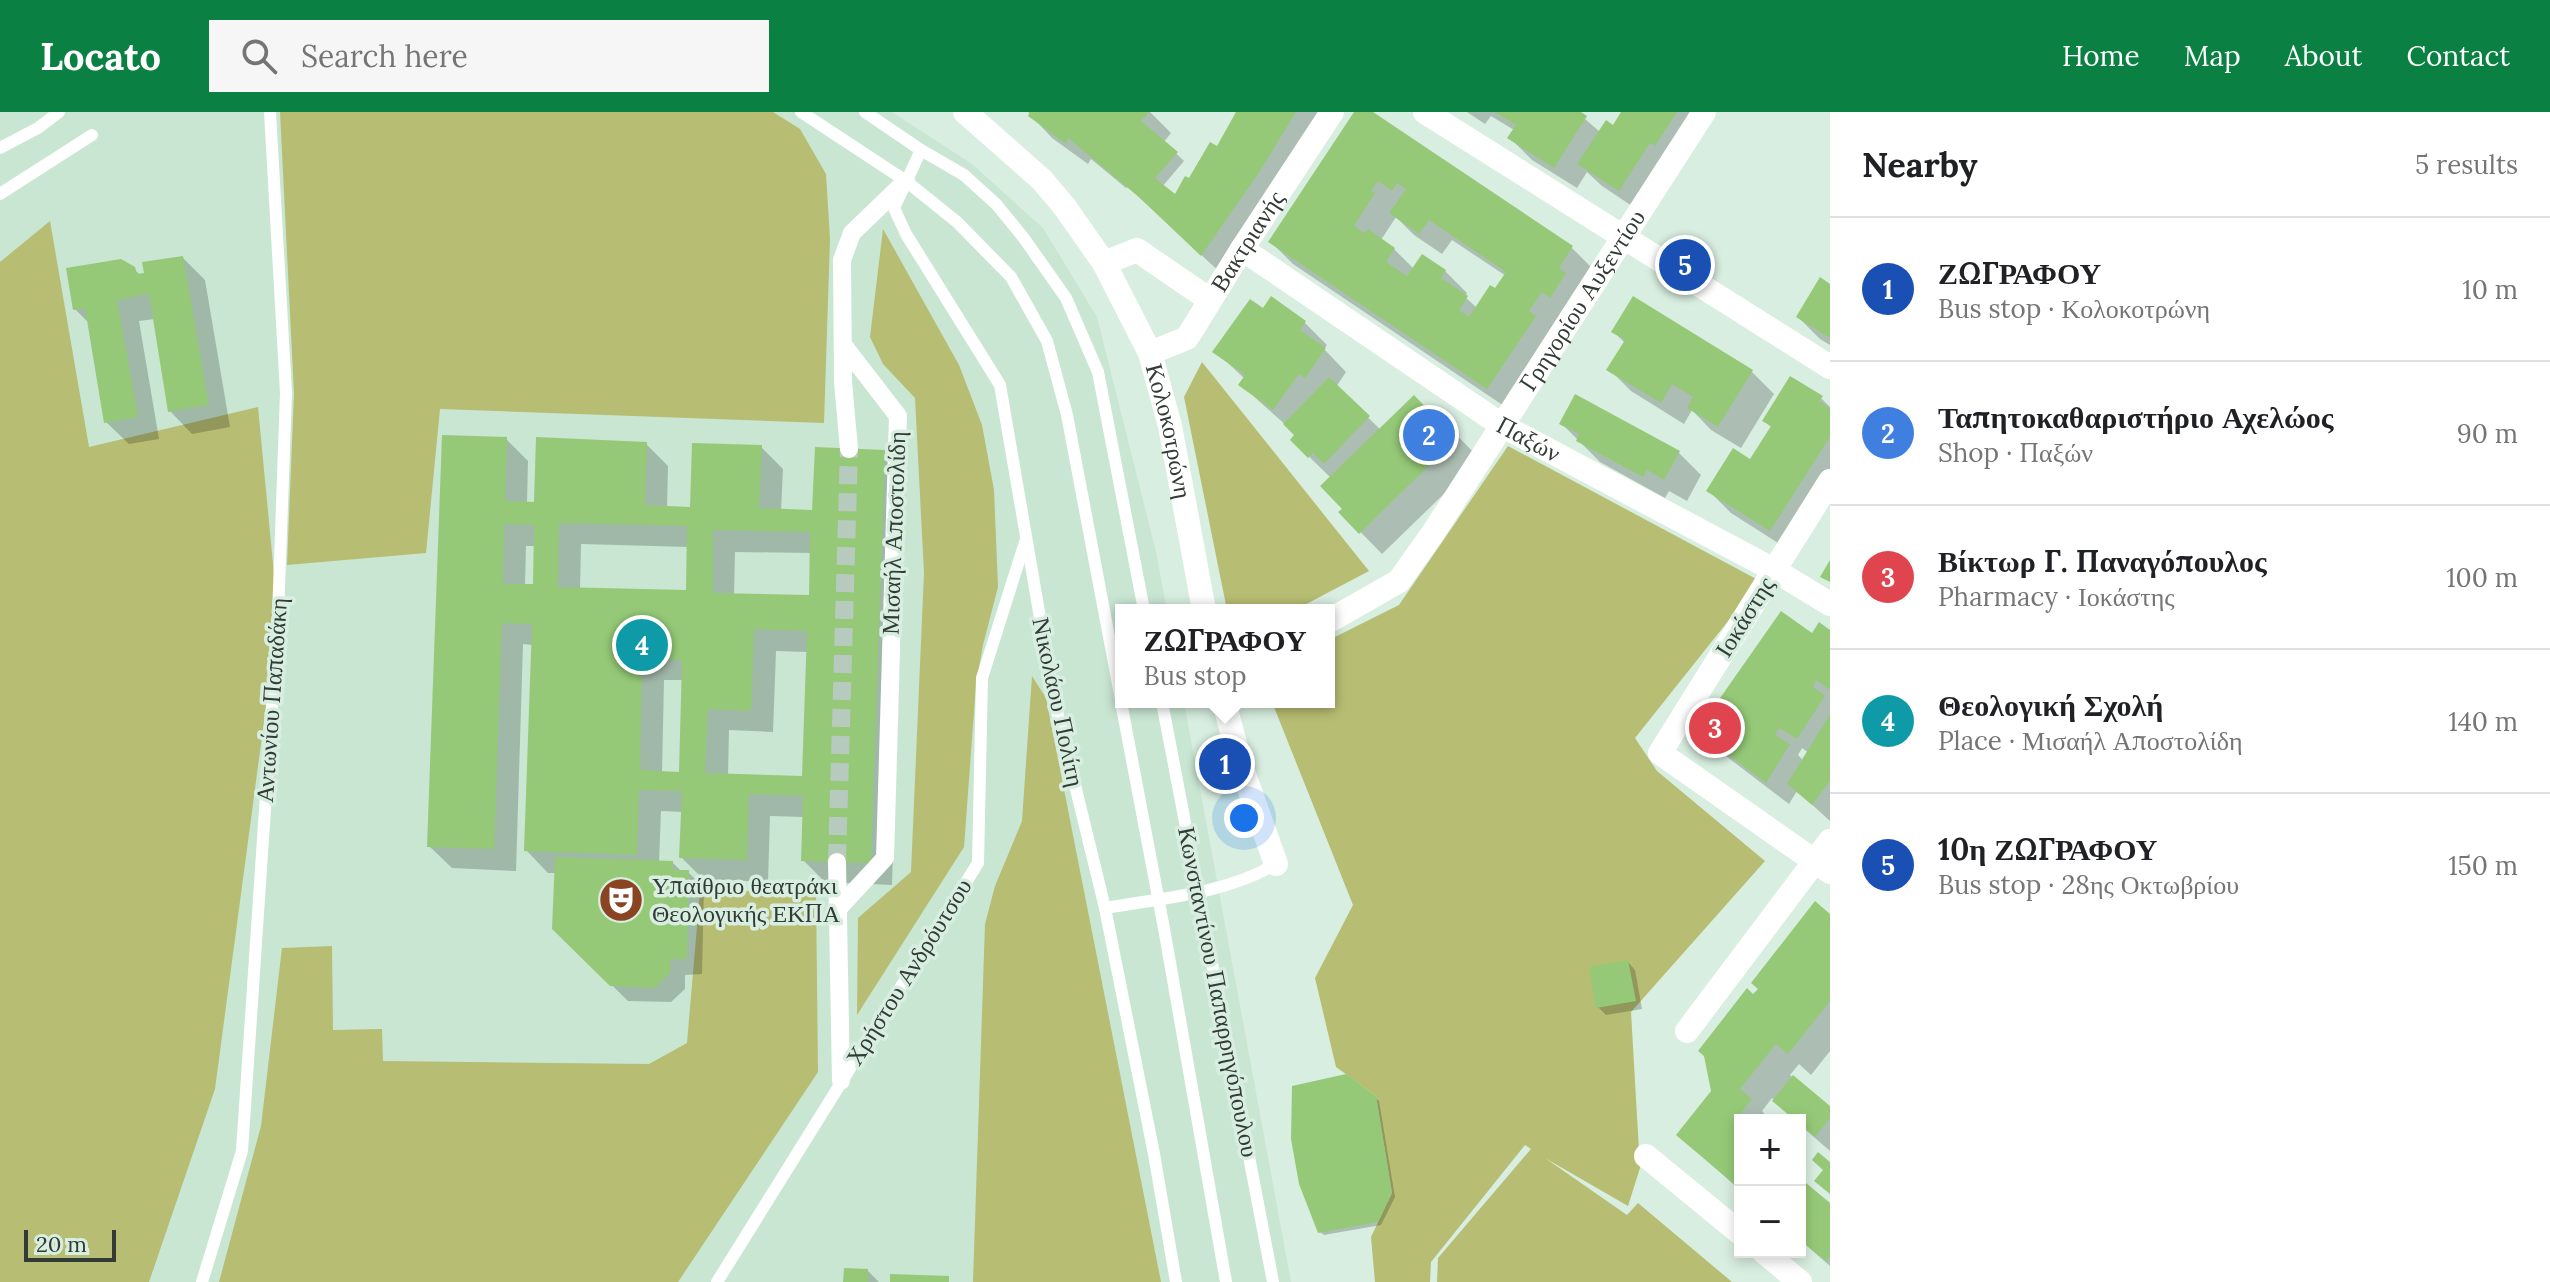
<!DOCTYPE html>
<html lang="en">
<head>
<meta charset="utf-8">
<style>
  body { margin:0; font-family:Lora,serif; background:#f6f6f6; color:#202124 }
  .controls { position:absolute; right:24px; bottom:24px; display:grid; overflow:hidden; border-radius:0px; box-shadow:0 4px 12px #0003 }
  .controls button { width:72px; height:72px; display:grid; place-items:center; padding:0; border:0; border-bottom:2px solid #e0e0e0; background:#fff; color:#202124; font:40px sans-serif }
  .scale { position:absolute; left:24px; bottom:20px; width:92px; box-sizing:border-box; padding-left:8px; border:4px solid #323b35; border-top:0; font-size:22px; line-height:28px; white-space:nowrap; color:#323b35; -webkit-text-stroke:6px #d8eee0; paint-order:stroke }
  .you { position:absolute; left:1244px; top:706px; width:28px; height:28px; margin:-20px; border:6px solid #fff; border-radius:50%; background:#1a73e8; box-shadow:0 0 0 12px #1a73e833 }
  .badge { display:grid; place-items:center; width:52px; height:52px; border-radius:50%; background:#0b8043; color:#fff; font-size:26px; font-weight:700 }
  .pin { position:absolute; translate:-50% -50%; border:4px solid #fff; box-shadow:0 2px 8px #0006 }
  .popup { position:absolute; left:1115px; top:492px; width:220px; height:104px; box-sizing:border-box; display:grid; place-content:center; border-radius:0px; background:#fff; filter:drop-shadow(0 2px 6px #0005); font-size:26px; white-space:nowrap; color:#757577 }
  .popup b { font-size:30px; color:#202124 }
  .popup::after { content:''; position:absolute; left:50%; top:100%; margin-left:-16px; border:16px solid transparent; border-top-color:#fff }
  .list { margin:0; padding:0; list-style:none }
  h2 { display:flex; justify-content:space-between; align-items:center; height:104px; margin:0; padding:0 32px; font-size:34px }
  h2 small { font-size:26px; font-weight:400; color:#757577 }
  .list li { display:grid; grid-template-columns:52px 1fr auto; gap:24px; align-items:center; box-sizing:border-box; height:144px; padding:0 32px; border-top:2px solid #e0e0e0 }
  .list b { display:block; font-size:30px; white-space:nowrap }
  .list p { margin:0; font-size:26px; white-space:nowrap; color:#757577 }
  .list em { font-size:26px; font-style:normal; color:#757577 }
  .icon { flex:none; width:44px; height:44px; fill:none; stroke:currentColor; stroke-width:2; stroke-linecap:round; stroke-linejoin:round }
  .map { position:relative; flex:none; width:1830px; height:1170px; overflow:hidden }
  header { display:flex; align-items:center; gap:48px; box-sizing:border-box; height:112px; padding:0 40px; background:#0b8043; color:#fff }
  header strong { font-size:38px }
  nav { display:flex; gap:44px; margin-inline-start:auto; font-size:28px }
  .search { width:560px; height:72px; background:#f6f6f6; display:flex; align-items:center; gap:20px; box-sizing:border-box; padding:0 28px; border-radius:0px; color:#757577; font-size:30px }
  main { display:flex }
  aside { flex:1; background:#fff }
  .map>svg:first-child { display:block }
  .built { fill:#c9e6d3 }
  .green { fill:#b7bd72 }
  .shadow { fill:#0003; fill-rule:evenodd }
  .building { fill:#95c977; fill-rule:evenodd }
  .lines { fill:none; stroke-linecap:round; stroke-linejoin:round }
  .pedestrian-tunnel { stroke:#b7cabe; stroke-width:18; stroke-dasharray:18 9; stroke-linecap:butt }
  .service { stroke:#fff; stroke-width:12 }
  .pedestrian { stroke:#fff; stroke-width:18 }
  .minor { stroke:#fff; stroke-width:24 }
  .labels { text-anchor:middle; stroke-width:7; stroke-linejoin:round; paint-order:stroke }
  .street-label { font-size:24px; fill:#323b35; stroke:#d8eee0 }
  .poi-label { font-size:24px; fill:#323b35; stroke:#d8eee0; text-anchor:start }
</style>
</head>
<body>
<header>
<strong>Locato</strong>
<div class="search"><svg class="icon" aria-label="search" viewBox="0 0 24 24"><circle cx="10" cy="10" r="6"/><path d="M15 15l6 6"/></svg>Search here</div>
<nav><a>Home</a><a>Map</a><a>About</a><a>Contact</a></nav>
</header>
<main>
<div class="map">
<svg width="1830" height="1170" viewBox="0 0 1830 1170">
  <rect width="100%" height="100%" fill="#d8eee0"/>
  <polygon class="built" points="0,0 892,0 972,52 1043,116 1097,205 1156,440 1167,498 1121,498 1121,590 1184,590 1291,1170 0,1170"/>
  <g class="green">
    <polygon points="280,0 773,0 800,17 826,62 830,127 824,311 440,297 426,441 287,453 294,282"/>
    <polygon points="50,109 89,335 258,295 278,504 215,977 149,1170 0,1170 0,150"/>
    <polygon points="883,117 959,253 982,313 994,378 998,475 983,533 976,573 964,735 857,903 858,806 911,760 924,461 915,286 883,252 870,225"/>
    <polygon points="1202,250 1369,459 1295,498 1227,498 1184,285"/>
    <polygon points="1508,334 1760,469 1635,626 1657,659 1765,749 1631,900 1640,1056 1628,1094 1545,1046 1627,1103 1638,1091 1732,1170 1437,1170 1438,1146 1531,1037 1525,1033 1431,1150 1430,1170 1375,1170 1371,1125 1392,1081 1376,984 1336,955 1315,866 1353,793 1272,590 1329,590 1329,528 1399,493"/>
    <polygon points="1032,564 1046,586 1161,1170 973,1170 985,812 995,774 1022,709"/>
    <polygon points="700,779 816,779 818,960 678,1170 219,1170 261,1014 282,836 332,834 333,918 382,917 383,949 649,952 687,931"/>
  </g>
  <g class="shadow">
    <polygon points="1028,0 1150,0 1171,21 1164,30 1184,49 1162,75 1176,85 1218,37 1238,0 1332,0 1224,164 1128,75 1126,76 1091,47 1088,52 1052,26"/>
    <path d="M1357,0H1369L1572,136L1594,158L1510,298L1293,152L1271,130ZM1396,105L1414,123L1442,142L1452,128L1506,164L1496,179L1477,196L1465,185L1467,181L1445,159L1422,144L1414,157L1394,137L1381,128Z"/>
    <polygon points="1467,0 1577,0 1600,20 1613,16 1623,0 1706,0 1641,100 1602,74 1587,60 1577,76 1532,48 1510,26 1514,18 1491,4 1485,12"/>
    <polygon points="183,146 205,168 230,315 192,322 170,299 155,207 139,209 159,327 129,332 106,310 90,212 75,197 134,157 140,163"/>
    <polygon points="1830,174 1830,233 1820,227 1798,205"/>
    <polygon points="1263,199 1304,210 1327,233 1324,237 1346,260 1336,275 1381,318 1436,308 1439,305 1480,347 1382,442 1341,400 1344,397 1331,366 1292,328 1297,323 1241,273 1245,267 1215,239"/>
    <polygon points="1614,220 1752,260 1774,282 1741,336 1711,318 1692,298 1684,312 1631,279 1609,257 1625,231"/>
    <polygon points="1576,284 1679,341 1701,363 1687,389 1669,379 1665,386 1600,350 1561,311"/>
    <polygon points="1821,286 1830,295 1830,381 1792,440 1731,401 1709,379 1751,350 1772,316 1765,309"/>
    <path d="M506,327L528,349L527,391L536,392L646,332L668,354L667,396L692,398L761,335L783,357L781,399L814,400L884,340L906,362L892,773L825,770L803,748L804,705L770,704L768,770L703,767L681,745L683,700L661,699L659,750H672L682,760H688L704,776L702,862L685,863V877L671,890L628,889L554,816L556,761H548L526,738L533,533L523,532L516,759L452,756L429,734ZM581,432L689,435L688,480L580,478ZM526,434H535V474H525ZM735,440L812,441L811,485L734,484ZM776,539L808,540L804,666L728,664L729,618L773,620ZM664,568H683L681,662L662,661Z"/>
    <path d="M1830,520V709L1797,679L1789,692L1722,641L1700,619L1812,523ZM1802,636L1809,641L1804,649L1798,643Z"/>
    <polygon points="1830,804 1830,939 1811,963 1799,952 1790,963 1830,997 1830,1039 1800,1013 1800,1008 1794,1008 1772,986 1762,999 1770,1008 1740,1008 1740,1078 1678,1023 1713,979 1754,885"/>
    <polygon points="1628,850 1635,858 1642,897 1606,903 1598,895"/>
    <polygon points="1375,985 1379,989 1395,1085 1381,1113 1324,1123 1320,1120"/>
    <polygon points="1800,1068 1830,1094 1830,1154 1800,1128"/>
    <polygon points="868,1159 879,1170 845,1170"/>
  </g>
  <g class="building">
    <polygon points="1030,0 1149,0 1141,9 1178,40 1155,66 1175,82 1185,64 1189,66 1210,30 1217,34 1236,0 1296,0 1260,59 1201,144 1140,86 1068,26 1066,32 1028,4"/>
    <path d="M1354,0H1373L1573,134L1559,156L1566,161L1550,186L1542,180L1529,199L1536,204L1487,277L1268,130ZM1378,69L1392,79L1397,71L1406,77L1389,101L1419,122L1429,108L1506,160L1495,176L1490,173L1469,205L1459,198L1468,184L1441,166L1446,158L1422,142L1407,164L1386,150L1395,136L1368,117L1364,121L1354,114L1375,81L1371,79Z"/>
    <polygon points="1495,0 1581,0 1587,4 1554,56 1507,26 1516,13"/>
    <polygon points="1621,0 1677,0 1655,34 1650,31 1619,79 1577,52 1606,8 1613,13"/>
    <polygon points="183,144 209,293 168,300 149,182 117,188 138,305 104,311 85,196 73,198 66,156 121,147 135,155 137,162 144,161 142,150"/>
    <polygon points="1820,165 1830,172 1830,226 1796,205"/>
    <polygon points="1271,184 1306,209 1300,218 1326,236 1305,266 1299,262 1273,298 1238,273 1245,263 1212,240 1250,187 1263,196"/>
    <polygon points="1633,184 1753,258 1718,315 1687,296 1693,285 1672,272 1661,291 1606,258 1625,228 1611,220"/>
    <polygon points="1790,264 1823,284 1819,289 1830,296 1830,325 1770,419 1706,379 1733,336 1750,347 1771,314 1762,309"/>
    <polygon points="1329,265 1370,304 1324,352 1313,341 1308,346 1290,328 1294,323 1283,312"/>
    <polygon points="1575,282 1680,339 1664,368 1647,358 1643,365 1576,329 1579,322 1559,312"/>
    <polygon points="1414,283 1436,306 1439,302 1460,323 1359,422 1338,400 1342,397 1320,374"/>
    <path d="M442,323L507,325L505,389L534,390L536,325L647,330L645,393L690,395L692,331L762,333L759,396L812,398L815,335L885,338L871,751L801,749L803,684L749,682L747,748L679,746L682,679L639,678L637,743L524,739L532,512L502,511L494,737L427,735ZM559,411L687,414L686,478L558,475ZM504,412L534,413L533,472H503ZM713,418L810,420L809,483L713,481ZM754,517L807,519L802,664L705,661L708,597L751,599ZM642,546L682,548L679,660L640,658Z"/>
    <polygon points="1830,448 1830,470 1820,465"/>
    <polygon points="1781,499 1812,521 1819,510 1830,518 1830,578 1816,568 1813,575 1825,584 1797,627 1779,616 1775,623 1790,632 1766,671 1697,619"/>
    <polygon points="1830,602 1830,669 1812,693 1787,672"/>
    <polygon points="555,745 673,749 673,758 689,758 687,847 670,847 670,861 655,876 610,874 552,817"/>
    <polygon points="1815,789 1830,802 1830,889 1788,942 1776,932 1740,977 1752,987 1734,1010 1740,1015 1740,1077 1676,1023 1711,979 1704,944 1698,939 1747,876 1753,882 1758,877 1751,871"/>
    <polygon points="1628,848 1636,889 1596,896 1589,855"/>
    <polygon points="1346,962 1376,984 1392,1081 1378,1110 1318,1121 1299,1072 1291,1027 1292,974"/>
    <polygon points="1793,963 1830,994 1830,1006 1815,1025 1800,1012 1800,1008 1795,1008 1772,989"/>
    <polygon points="1818,1040 1830,1050 1830,1082 1814,1069 1823,1058 1812,1048"/>
    <polygon points="1800,1066 1830,1091 1830,1144 1826,1149 1800,1128"/>
    <polygon points="844,1156 868,1157 868,1170 843,1170"/>
    <polygon points="890,1162 949,1164 949,1170 890,1170"/>
  </g>
  <g class="lines">
    <polyline class="pedestrian-tunnel" points="837,750 849,337"/>
    <g class="service">
      <polyline points="801,0 906,69 957,110 1011,165 1047,229 1067,303 1121,588"/>
      <polyline points="865,0 921,38 964,63 996,92 1023,125 1066,186 1098,260 1144,498"/>
      <polyline points="0,36 38,16 59,0"/>
      <polyline points="921,38 894,96 906,122 1000,273 1054,587 1105,796 1154,1042 1176,1170"/>
      <polyline points="0,82 92,23"/>
      <polyline points="1121,590 1165,822 1226,1170"/>
      <polyline points="1162,590 1273,1170"/>
      <path d="M1105,796C1162,786 1225,782 1276,752"/>
      <polyline points="202,1170 242,1039 278,504 286,281 270,0"/>
      <polyline points="717,1170 978,751 982,566 1025,430"/>
    </g>
    <g class="pedestrian">
      <polyline points="849,337 843,270 842,148 852,121 906,69"/>
      <polyline points="837,750 841,969"/>
      <polyline points="837,798 885,746 898,304 844,234"/>
    </g>
    <g class="minor">
      <path id="s1" d="M965,0L1042,68L1064,94L1104,151L1150,241L1170,314L1204,498"/>
      <polyline points="1425,0 1830,255"/>
      <path id="s2" d="M1242,137L1503,314L1774,458L1830,492"/>
      <polyline points="1104,151 1137,138 1210,188"/>
      <path id="s3" d="M1150,241L1187,226L1242,137L1332,0"/>
      <polyline points="1830,369 1660,641 1830,760"/>
      <path id="s4" d="M1329,509L1399,469L1433,421L1704,0"/>
      <polyline points="1224,590 1241,654 1276,752"/>
      <polyline points="1687,919 1830,729"/>
      <polyline points="1646,1044 1740,1121"/>
      <polyline points="1764,1140 1800,1170"/>
    </g>
  </g>
  <defs>
    <g id="theatre-disc" transform="scale(2.3)"><circle r="9.5" fill="#8b4421" stroke="#d8eee0"/><path d="M-5-5.5Q0-4 5-5.5V0Q5 5 0 6Q-5 5-5 0ZM-3.3-2.5H-1v1.5H-3.3ZM1-2.5H3.3v1.5H1ZM-2.8 1Q0 5.5 2.8 1Z" fill="#fff"/></g>
  </defs>
  <g fill-rule="evenodd">
    <use href="#theatre-disc" x="621" y="788"/>
  </g>
  <g class="labels">
    <g class="street-label">
      <text dy="8" stroke="none"><textPath href="#s3" startOffset="154">Βακτριανής</textPath></text>
      <text dy="8" stroke="none"><textPath href="#s4" startOffset="416">Γρηγορίου Αυξεντίου</textPath></text>
      <text dy="8" stroke="none"><textPath href="#s1" startOffset="388">Κολοκοτρώνη</textPath></text>
      <text dy="8" stroke="none"><textPath href="#s2" startOffset="344">Παξών</textPath></text>
      <text transform="translate(894 421) rotate(-88)" y="8">Μισαήλ Αποστολίδη</text>
      <text transform="translate(1745 505) rotate(-58)" y="8">Ιοκάστης</text>
      <text transform="translate(272 588) rotate(-86)" y="8">Αντωνίου Παπαδάκη</text>
      <text transform="translate(1058 590) rotate(78)" y="8">Νικολάου Πολίτη</text>
      <text transform="translate(909 860) rotate(-58)" y="8">Χρήστου Ανδρόυτσου</text>
      <text transform="translate(1218 880) rotate(79)" y="8">Κωνσταντίνου Παπαρρηγόπουλου</text>
    </g>
    <g class="poi-label">
      <text x="652" y="782">Υπαίθριο θεατράκι<tspan x="652" dy="28">Θεολογικής ΕΚΠΑ</tspan></text>
    </g>
  </g>
</svg>
<div class="controls">
<button>+</button>
<button>−</button>
</div>
<div class="scale">20 m</div>
<div class="you"></div>
<div class="pin badge" style="left:1225px;top:652px;background:#1a4fb4">1</div>
<div class="popup"><b>ΖΩΓΡΑΦΟΥ</b>Bus stop</div>
<div class="pin badge" style="left:1429px;top:323px;background:#3f7fe0">2</div>
<div class="pin badge" style="left:1715px;top:616px;background:#e0444e">3</div>
<div class="pin badge" style="left:642px;top:533px;background:#0f9aa8">4</div>
<div class="pin badge" style="left:1685px;top:153px;background:#1a4fb4">5</div>
</div>
<aside>
<h2>Nearby<small>5 results</small></h2>
<ul class="list">
<li><span class="badge" style="background:#1a4fb4">1</span><div><b>ΖΩΓΡΑΦΟΥ</b><p>Bus stop · Κολοκοτρώνη</p></div><em>10 m</em></li>
<li><span class="badge" style="background:#3f7fe0">2</span><div><b>Ταπητοκαθαριστήριο Αχελώος</b><p>Shop · Παξών</p></div><em>90 m</em></li>
<li><span class="badge" style="background:#e0444e">3</span><div><b>Βίκτωρ Γ. Παναγόπουλος</b><p>Pharmacy · Ιοκάστης</p></div><em>100 m</em></li>
<li><span class="badge" style="background:#0f9aa8">4</span><div><b>Θεολογική Σχολή</b><p>Place · Μισαήλ Αποστολίδη</p></div><em>140 m</em></li>
<li><span class="badge" style="background:#1a4fb4">5</span><div><b>10η ΖΩΓΡΑΦΟΥ</b><p>Bus stop · 28ης Οκτωβρίου</p></div><em>150 m</em></li>
</ul>
</aside>
</main>
</body>
</html>
